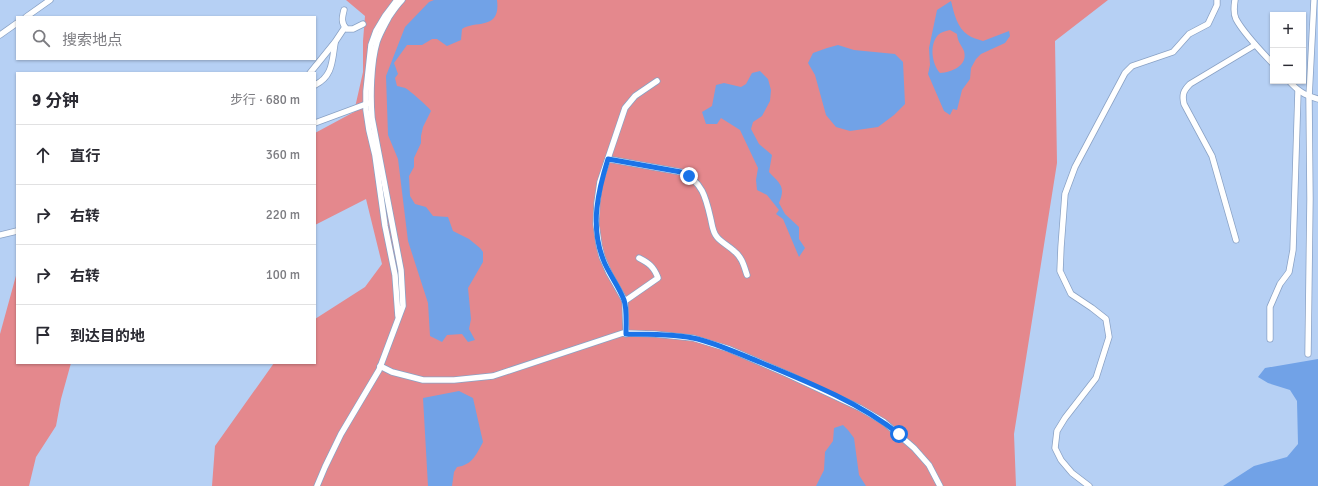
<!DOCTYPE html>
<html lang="zh">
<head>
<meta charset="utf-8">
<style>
  body { margin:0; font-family:Signika,"Noto Sans SC",sans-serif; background:#f7f7f7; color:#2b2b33 }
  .controls { position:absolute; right:12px; top:12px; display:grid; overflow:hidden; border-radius:0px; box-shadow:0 1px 3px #0004 }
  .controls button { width:36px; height:36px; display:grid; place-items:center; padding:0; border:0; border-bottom:1px solid #e1e1e2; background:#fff; color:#2b2b33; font:20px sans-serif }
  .stop { position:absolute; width:12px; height:12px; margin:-9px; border:3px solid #1a73e8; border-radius:50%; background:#fff }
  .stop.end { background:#1a73e8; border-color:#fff; box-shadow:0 1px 4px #0008 }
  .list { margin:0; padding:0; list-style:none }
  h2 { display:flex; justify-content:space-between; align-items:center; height:52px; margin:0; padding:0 16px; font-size:17px }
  h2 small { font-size:13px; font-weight:400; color:#7c7c81 }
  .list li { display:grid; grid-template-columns:26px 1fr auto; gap:12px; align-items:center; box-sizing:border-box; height:60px; padding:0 16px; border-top:1px solid #e1e1e2 }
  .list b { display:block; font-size:15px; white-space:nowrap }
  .list em { font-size:13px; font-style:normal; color:#7c7c81 }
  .icon { flex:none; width:22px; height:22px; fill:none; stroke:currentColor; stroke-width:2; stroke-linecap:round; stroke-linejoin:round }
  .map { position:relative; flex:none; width:1318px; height:486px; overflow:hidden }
  .search { position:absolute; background:#fff; box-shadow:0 1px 3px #0004; left:16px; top:16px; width:300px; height:44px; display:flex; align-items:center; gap:10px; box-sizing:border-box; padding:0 14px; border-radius:0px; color:#7c7c81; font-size:15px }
  .panel { position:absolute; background:#fff; box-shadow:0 1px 3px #0004; left:16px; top:72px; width:300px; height:292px; border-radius:0px }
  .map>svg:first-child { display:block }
  .green { fill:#e4888d }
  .water { fill:#71a2e7; fill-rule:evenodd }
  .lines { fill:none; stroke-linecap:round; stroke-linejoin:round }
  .minor-casing { stroke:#8aa2c5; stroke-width:7 }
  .minor { stroke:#fff; stroke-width:5.5 }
  .route { stroke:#1a73e8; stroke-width:5 }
</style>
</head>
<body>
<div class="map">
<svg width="1318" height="486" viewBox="0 0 1318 486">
  <rect width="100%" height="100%" fill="#b6d0f4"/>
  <g class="green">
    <polygon points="346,0 1108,0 1055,41 1057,163 1014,434 1016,486 212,486 215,446 274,363 315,363 315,319 365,287 382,264 366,199 315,225 315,133 354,112 363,72 363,41 365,16"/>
    <polygon points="17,272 17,363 71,363 61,399 56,426 36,457 29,486 0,486 0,334"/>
  </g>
  <g class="water">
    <path d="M434,0H497C501,31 476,20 462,29L461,40L447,46L437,39H432L422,45H407L394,63L398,74L395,78L397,86C400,87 404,87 407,89C411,92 430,108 431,111L423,127L421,136V143L414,158V167L409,176L410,196L415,204L426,207L433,216L448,217L453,231L469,239L480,248L483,252V262L468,288L471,319L469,329L475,340L468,342L462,334L447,335L442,342L430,336L428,303L408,241L398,159L388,135L386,76L405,27L429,2Z"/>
    <path d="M951,1C954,13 957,28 968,35C972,38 978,39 983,41L1009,31L1010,36L1005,43L981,54L976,59L971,68L970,79L962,90L957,110L953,109L950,115L944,111L928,74L930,65L929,48L937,10ZM950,30L957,34C958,43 961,44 964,51C968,66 952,72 940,73C932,64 929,45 938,35C941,32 946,31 950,30Z"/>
    <polygon points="838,45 854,50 895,54 903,62 905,104 894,115 878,127 850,131 836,127 826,115 815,75 808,63 813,53 827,48"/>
    <path d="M760,71L768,79L771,90L770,101L762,116L753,122L751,129L759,144L772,155L769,172C780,184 786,186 779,203L785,214L799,227V239L805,248L799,257L783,219L776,214L779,210L767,195L757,190L756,180L758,168L740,130L721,118L717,124H706L702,112L712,106L716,85L724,83L741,87L746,84L752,73Z"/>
    <polygon points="1318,359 1318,486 1223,486 1254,466 1287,457 1298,444 1297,401 1290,390 1268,383 1258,377 1265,368"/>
    <path d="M459,391L473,398L483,442C476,455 472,465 457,467L454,472L452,486H428L423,398Z"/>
    <polygon points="843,425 848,430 854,438 859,475 866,486 816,486 824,470 825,452 833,441 834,428"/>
  </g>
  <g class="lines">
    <g class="minor-casing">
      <g id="minor">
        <polyline points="397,0 385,16 376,31 371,45 366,91 366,110 369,130 375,155 385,226 395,275 398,316"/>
        <path d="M1235,0C1234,6 1233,13 1236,19C1244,34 1261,51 1273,64"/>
        <path d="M344,10C342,18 341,22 346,29H353L363,24"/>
        <polyline points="26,17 50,0"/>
        <polyline points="0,35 17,23"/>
        <polyline points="310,73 335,42 345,27"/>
        <path d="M1289,81C1298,91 1304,95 1318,99"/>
        <path d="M315,85C333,76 332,61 335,43"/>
        <polyline points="315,123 369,103"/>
        <path d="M608,159L681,172C703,182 706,198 711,220C712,225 713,233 717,237C722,243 729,246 734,251C742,257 744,266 747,275"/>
        <polyline points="0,235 17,231"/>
        <path d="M1236,240L1212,156L1184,104C1182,95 1183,91 1190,84L1255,45"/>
        <path d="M625,301L658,278C654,267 649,263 639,258"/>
        <polyline points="626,334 625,301 609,273 602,257 599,245 596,224 597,203 600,182 625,108 635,96 657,81"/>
        <polyline points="1270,339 1270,307 1280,284 1289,272 1293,250 1298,91"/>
        <polyline points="1308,354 1310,199 1309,97 1314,0"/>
        <polyline points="380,366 392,372 423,380 454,380 493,376 623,333 654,334 693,338 729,349 787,374 860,408 884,422 914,448 929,465 940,486"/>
        <path d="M317,486L325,467L341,434L379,370L403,306L401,270L372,118C370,97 371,62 377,42C380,33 385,25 389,17C393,11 397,5 402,0"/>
        <polyline points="1089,486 1072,473 1061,460 1055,448 1057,431 1065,418 1096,378 1109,337 1106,319 1092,308 1071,294 1060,271 1061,247 1065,194 1075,167 1125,73 1132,66 1173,52 1189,34 1208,24 1217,5 1217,0"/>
      </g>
    </g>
    <use href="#minor" class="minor"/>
  </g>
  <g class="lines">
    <path class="route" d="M689,176L681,172L608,159C598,191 590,225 603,259C608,273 618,285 624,300C627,308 626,324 626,334C648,334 672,334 693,338C717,343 739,354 762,363C808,382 860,403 899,434"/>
  </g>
</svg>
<div class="controls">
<button>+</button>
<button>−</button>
</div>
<div class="stop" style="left:899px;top:434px"></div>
<div class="stop end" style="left:689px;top:176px"></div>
<div class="search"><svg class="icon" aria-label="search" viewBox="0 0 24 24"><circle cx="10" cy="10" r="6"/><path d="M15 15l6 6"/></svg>搜索地点</div>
<section class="panel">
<h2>9 分钟<small>步行 · 680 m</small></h2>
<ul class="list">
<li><svg class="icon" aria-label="ahead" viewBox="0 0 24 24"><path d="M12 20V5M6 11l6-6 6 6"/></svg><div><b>直行</b></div><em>360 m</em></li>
<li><svg class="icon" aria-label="right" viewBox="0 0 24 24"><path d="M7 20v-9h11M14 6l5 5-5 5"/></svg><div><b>右转</b></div><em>220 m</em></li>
<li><svg class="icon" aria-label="right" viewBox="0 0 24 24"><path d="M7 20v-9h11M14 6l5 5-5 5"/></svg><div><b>右转</b></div><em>100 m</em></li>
<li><svg class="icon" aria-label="arrive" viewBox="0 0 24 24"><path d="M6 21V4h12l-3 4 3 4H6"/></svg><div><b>到达目的地</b></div></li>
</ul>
</section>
</div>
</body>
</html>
